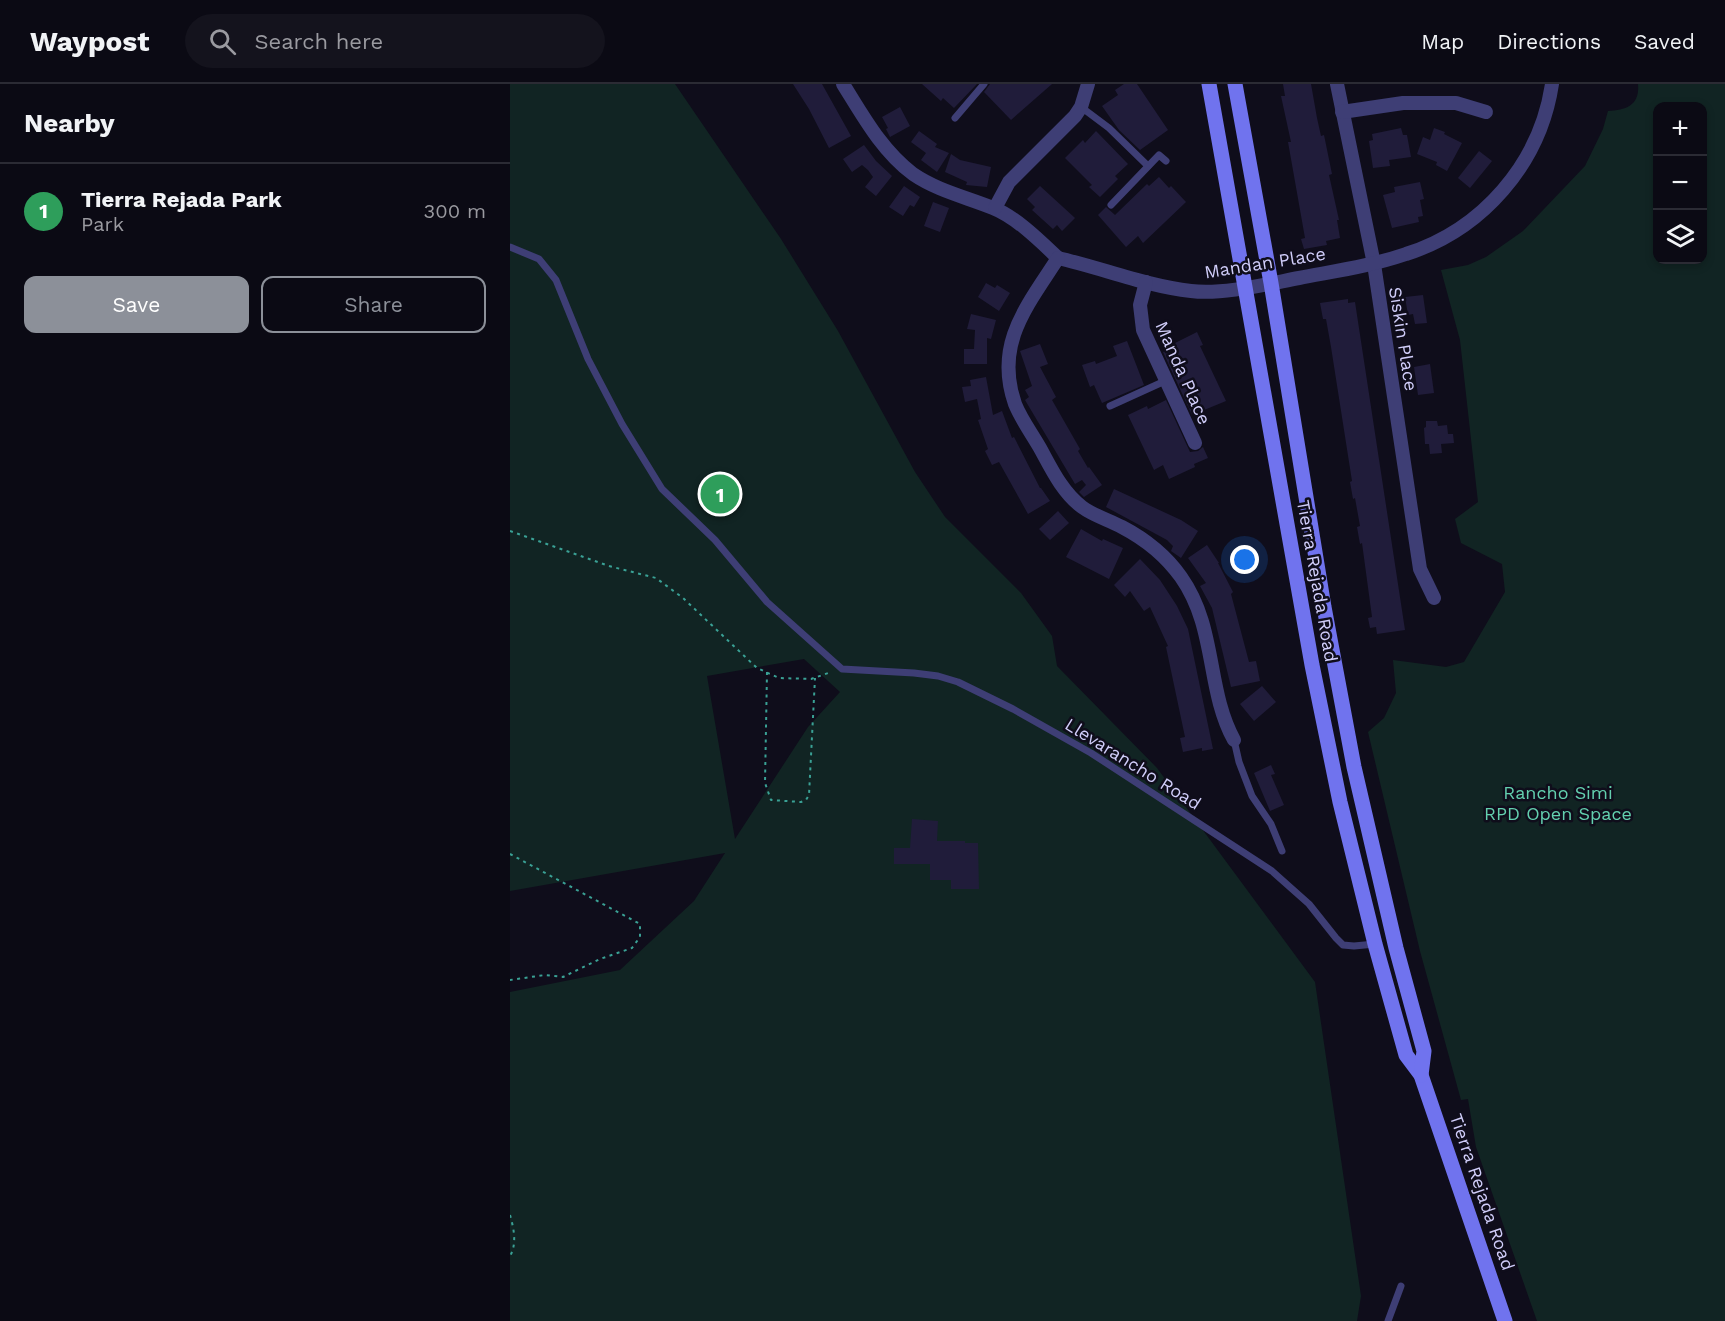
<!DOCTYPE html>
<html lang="en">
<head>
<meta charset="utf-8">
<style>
  body { margin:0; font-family:"Work Sans",sans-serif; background:#14131d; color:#f1f3f6 }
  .controls { position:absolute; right:18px; top:18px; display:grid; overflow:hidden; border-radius:12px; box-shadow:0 3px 9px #0003 }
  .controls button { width:54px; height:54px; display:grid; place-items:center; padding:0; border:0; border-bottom:2px solid #2b2b34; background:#0b0a14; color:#f1f3f6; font:30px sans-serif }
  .you { position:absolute; left:735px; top:476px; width:21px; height:21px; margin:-15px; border:4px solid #fff; border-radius:50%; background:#1a73e8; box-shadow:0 0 0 9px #1a73e833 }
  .badge { display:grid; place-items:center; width:39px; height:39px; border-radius:50%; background:#8c9099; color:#fff; font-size:20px; font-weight:700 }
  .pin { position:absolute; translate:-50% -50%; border:3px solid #fff; box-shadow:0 2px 6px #0006 }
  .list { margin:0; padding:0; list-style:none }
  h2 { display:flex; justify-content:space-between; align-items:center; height:78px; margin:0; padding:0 24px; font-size:26px }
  h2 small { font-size:20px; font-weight:400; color:#9a9aa0 }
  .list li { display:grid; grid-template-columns:39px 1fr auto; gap:18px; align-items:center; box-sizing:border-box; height:96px; padding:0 24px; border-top:2px solid #2b2b34 }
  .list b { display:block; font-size:22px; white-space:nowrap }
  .list p { margin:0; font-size:20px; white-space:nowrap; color:#9a9aa0 }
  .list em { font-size:20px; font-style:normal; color:#9a9aa0 }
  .actions { display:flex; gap:12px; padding:18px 24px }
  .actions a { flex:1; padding:14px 0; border:2px solid #8c9099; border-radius:12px; text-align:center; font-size:21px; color:#8c9099 }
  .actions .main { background:#8c9099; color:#fff }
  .icon { flex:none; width:33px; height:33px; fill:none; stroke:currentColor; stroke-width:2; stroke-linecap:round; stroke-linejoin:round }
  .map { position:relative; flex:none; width:1215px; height:1237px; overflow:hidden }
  header { display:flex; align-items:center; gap:36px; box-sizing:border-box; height:84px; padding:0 30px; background:#0b0a14; border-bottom:2px solid #2b2b34 }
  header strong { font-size:28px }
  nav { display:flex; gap:33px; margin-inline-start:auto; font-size:21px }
  .search { width:420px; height:54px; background:#14131d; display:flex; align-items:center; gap:15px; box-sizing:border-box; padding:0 21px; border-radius:33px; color:#9a9aa0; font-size:22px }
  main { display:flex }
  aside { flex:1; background:#0b0a14 }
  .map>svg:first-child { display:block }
  .green { fill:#112423; fill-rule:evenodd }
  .building { fill:#201c3a }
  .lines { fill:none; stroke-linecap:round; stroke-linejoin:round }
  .path { stroke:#3aa195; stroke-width:2; stroke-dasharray:3 4.5; stroke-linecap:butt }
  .lane { stroke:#3e3e75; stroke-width:7 }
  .street { stroke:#3e3e75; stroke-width:14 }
  .secondary { stroke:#7073ee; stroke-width:15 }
  .labels { text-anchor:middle; stroke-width:5; stroke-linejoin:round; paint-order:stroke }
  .street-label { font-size:18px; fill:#d0cdf9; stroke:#0f0d1b }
  .park-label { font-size:18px; fill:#63d0af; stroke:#0f0d1b }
</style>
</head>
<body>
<header>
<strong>Waypost</strong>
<div class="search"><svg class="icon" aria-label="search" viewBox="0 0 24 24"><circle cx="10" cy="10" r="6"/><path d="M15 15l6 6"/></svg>Search here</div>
<nav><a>Map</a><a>Directions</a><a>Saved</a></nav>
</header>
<main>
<aside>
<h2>Nearby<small></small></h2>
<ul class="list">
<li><span class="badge" style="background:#2e9e5b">1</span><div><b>Tierra Rejada Park</b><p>Park</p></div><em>300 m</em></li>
</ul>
<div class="actions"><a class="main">Save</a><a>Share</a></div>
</aside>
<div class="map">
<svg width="1215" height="1237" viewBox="0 0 1215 1237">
  <rect width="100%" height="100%" fill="#0f0d1b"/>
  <g class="green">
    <path d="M0,0H165L271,155L328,247L405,388L435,433L511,509L542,552L547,582L647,684L805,898L851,1212L847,1237H0V908L110,886L184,817L215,769L0,807ZM294,575L330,608L298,643L225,755L197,592Z"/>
    <path d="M1128,0H1215V1237H1027L966,1063L958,1015L951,1016L910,867L858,648L874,634L886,609L883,576L936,583L954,578L995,508L992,480L951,459L945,435L968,418L950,256L931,186L958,181L976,173L1013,147L1075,82L1093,45L1098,27C1117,26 1130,21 1128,0ZM1148,22H1192V176H1148Z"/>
  </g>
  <g class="building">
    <polygon points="283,0 312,0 341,52 319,64 299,25"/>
    <polygon points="412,0 467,0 444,24 433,14 431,17"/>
    <polygon points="480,0 542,0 501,36 474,8"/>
    <polygon points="614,0 627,0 658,46 630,66 609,46 592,22 608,11 605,6"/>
    <polygon points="773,0 801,0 807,34 811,52 814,51 822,90 819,91 829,136 827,136 830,154 816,157 817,161 794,165 791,155 795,154 778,58 781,58 771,12 775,12"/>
    <polygon points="390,23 400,42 380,53 376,45 378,44 372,33"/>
    <polygon points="891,44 893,51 897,51 901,73 879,76 880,82 863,84 859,57 863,56 862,50"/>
    <polygon points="924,44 935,48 934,50 952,59 937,87 926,81 927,78 907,70 913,53 920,56"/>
    <polygon points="409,47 427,60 425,63 439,69 427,88 411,76 416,69 401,58"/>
    <polygon points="586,47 618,80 605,92 608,95 590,113 579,103 582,101 555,74 573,56 575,59"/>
    <polygon points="354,61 366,77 382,92 366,112 355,103 363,93 358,86 352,81 342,88 333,75"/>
    <polygon points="969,67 982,77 960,104 948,94"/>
    <polygon points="441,70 450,76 481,83 477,103 456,101 457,98 435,88"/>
    <polygon points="649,93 659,104 661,102 676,118 633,159 628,152 616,163 588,131 596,123 605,131 637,100 639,102"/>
    <polygon points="910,98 914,115 910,116 913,132 908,133 909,138 882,144 873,111 885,108 884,103"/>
    <polygon points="394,102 410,113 404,123 400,121 393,132 379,123"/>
    <polygon points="530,102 565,134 552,147 547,141 543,145 522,126 525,123 517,115"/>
    <polygon points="423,118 439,124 430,148 414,142"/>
    <polygon points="476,199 485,204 487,201 500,209 489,227 468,213"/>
    <polygon points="913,211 917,239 905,240 903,230 898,231 895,213"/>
    <polygon points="838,215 838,219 845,218 895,546 867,550 866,543 860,544 858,534 862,533 852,459 850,460 847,443 850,442 845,414 843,415 840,398 842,397 821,263 816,235 813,235 810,219"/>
    <polygon points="461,230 486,236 481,255 477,254 477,280 454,280 454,265 464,265 465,246 457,245"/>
    <polygon points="687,248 693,261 690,262 716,317 682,331 653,268 667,262 665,259"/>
    <polygon points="617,257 634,301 592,319 584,301 580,303 572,281 585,277 586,280 607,272 603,262"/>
    <polygon points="530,260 538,280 530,283 546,313 542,316 570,365 568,367 578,384 579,383 592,401 574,413 569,408 576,401 572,396 565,400 515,316 519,313 515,306 522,302 510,267"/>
    <polygon points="920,280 924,309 908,311 904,283"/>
    <polygon points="476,293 483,331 492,327 502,354 504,353 530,404 531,404 540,417 518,430 489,378 482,381 475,367 478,365 468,336 471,335 467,315 455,318 452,303 461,302 460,296"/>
    <polygon points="656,316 680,368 688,367 693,363 698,374 684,380 685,383 659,395 653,381 644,386 618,331 637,322 638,325"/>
    <polygon points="916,337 927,337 928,342 937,341 938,350 943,350 944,359 931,360 932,369 920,370 919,360 915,360 914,344 916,343"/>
    <polygon points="604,405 671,436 688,447 671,474 661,467 663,462 657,456 596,423"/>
    <polygon points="548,427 559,439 540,456 529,445"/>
    <polygon points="571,445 592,457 593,455 613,464 599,495 556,473"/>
    <polygon points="697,461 709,479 708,479 723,508 721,510 739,578 746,577 750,597 721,603 702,524 690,502 696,499 678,474"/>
    <polygon points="630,475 650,496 667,522 678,545 703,665 692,667 692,664 673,668 670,654 675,653 656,563 658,562 640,523 634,527 620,507 615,513 604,501"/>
    <polygon points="752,602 766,618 744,637 730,620"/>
    <polygon points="761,681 765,690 761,691 774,721 760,727 744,689"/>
    <polygon points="402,735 428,737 427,757 455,757 455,759 468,759 469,805 441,805 441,796 420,796 420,780 384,780 384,764 400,764"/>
  </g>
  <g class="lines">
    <g class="path">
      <polyline points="0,447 99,482 146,494 173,514 247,584 269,594 301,595 321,588"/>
      <polyline points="257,588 255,699 261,716 291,718 296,716 299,711 305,594"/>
      <polyline points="0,770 130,840 130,853 122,864 90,875 53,893 35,891 0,896"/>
      <path d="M0,1131C4,1145 7,1160 0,1172"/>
    </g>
    <g class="lane">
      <polyline points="571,23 599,44 638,82"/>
      <polyline points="445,34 474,0"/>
      <polyline points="601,121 649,71 656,77"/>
      <polyline points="0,163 29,175 46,196 78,275 112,340 152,405 205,456 257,518 332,585 404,589 428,592 448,598 503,625 581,669 762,787 799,820 826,854 833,861 844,862 865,860"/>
      <polyline points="600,322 655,297"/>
      <polyline points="724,656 729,678 742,712 761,740 772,767"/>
      <polyline points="878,1237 891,1202"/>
    </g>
    <g class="street">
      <path d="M333,0C353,32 372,67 403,90C428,107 456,113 483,124C506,133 530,157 548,174"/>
      <polyline points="827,0 864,180 910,485 924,514"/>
      <polyline points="832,28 893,19 946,19 976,28"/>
      <polyline points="485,124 499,98 565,32 571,23 578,0"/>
      <path d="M548,174C592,184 636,202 681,207C712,211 757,200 789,194C825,187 861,182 896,170C972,146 1030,80 1042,0"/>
      <path d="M548,174C517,222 484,260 505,320C511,335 522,350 530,364C541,384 552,408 572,423C584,432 599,436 612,443C635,455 656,472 671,493C707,544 696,605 724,656"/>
      <polyline points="636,198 630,221 633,246 685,359"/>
    </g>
    <g class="secondary">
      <polyline points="699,0 802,581 830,718 865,860 896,971 911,991 995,1237"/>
      <polyline points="725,0 761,199 814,523 844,683 886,864 914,967 911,991"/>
    </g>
  </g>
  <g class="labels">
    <g class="street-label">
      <text transform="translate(755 179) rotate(-9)" y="6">Mandan Place</text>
      <text transform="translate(893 255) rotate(81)" y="6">Siskin Place</text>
      <text transform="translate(673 289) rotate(66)" y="6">Manda Place</text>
      <text transform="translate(807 497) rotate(80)" y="6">Tierra Rejada Road</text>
      <text transform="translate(623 680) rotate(32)" y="6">Llevarancho Road</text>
      <text transform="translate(972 1108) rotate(71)" y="6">Tierra Rejada Road</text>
    </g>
    <g class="park-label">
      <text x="1048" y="715">Rancho Simi<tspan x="1048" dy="21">RPD Open Space</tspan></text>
    </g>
  </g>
</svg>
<div class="controls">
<button>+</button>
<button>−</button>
<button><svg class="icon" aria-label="layers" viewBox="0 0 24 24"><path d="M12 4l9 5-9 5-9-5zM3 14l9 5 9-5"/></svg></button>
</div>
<div class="you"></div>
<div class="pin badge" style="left:210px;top:410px;background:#2e9e5b">1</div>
</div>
</main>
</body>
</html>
